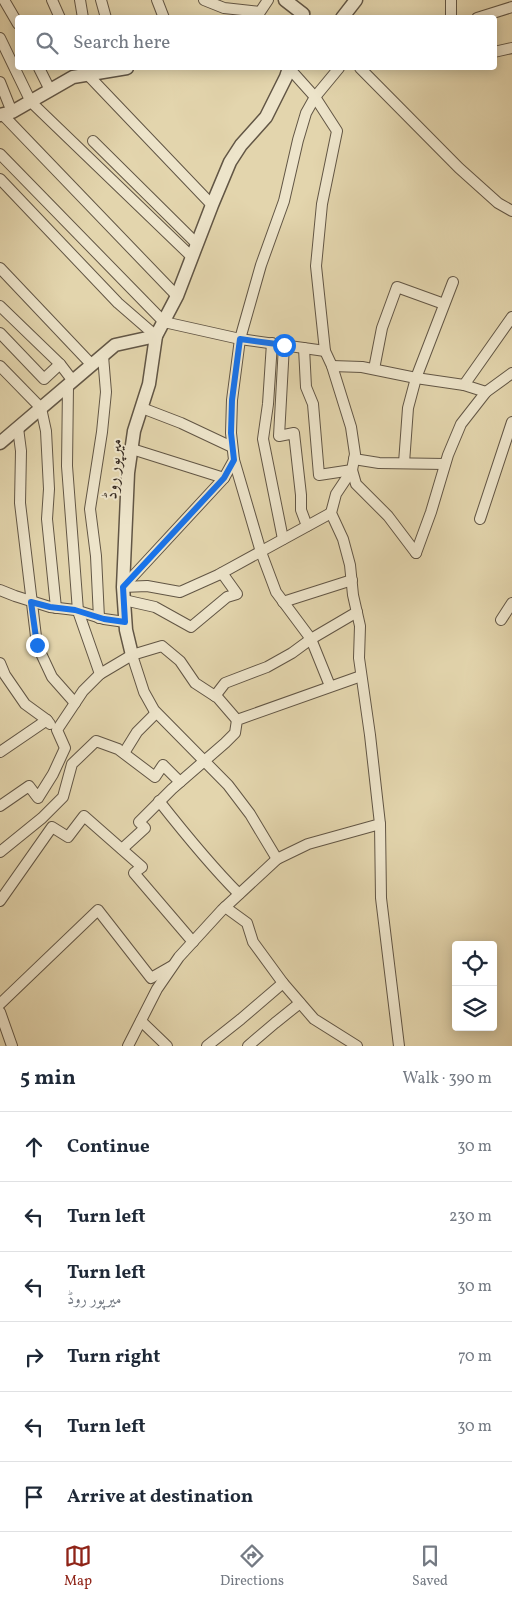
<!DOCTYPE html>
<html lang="en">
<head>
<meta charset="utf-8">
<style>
  body { margin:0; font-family:Vollkorn,Amiri,serif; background:#f2f2f3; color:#1f2937 }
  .controls { position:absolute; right:15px; bottom:15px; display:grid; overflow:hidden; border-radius:5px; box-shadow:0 2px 12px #0003 }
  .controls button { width:45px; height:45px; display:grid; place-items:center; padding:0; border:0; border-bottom:1px solid #e0e1e3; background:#fff; color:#1f2937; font:25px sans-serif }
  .stop { position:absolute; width:15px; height:15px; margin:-11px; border:4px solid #1a73e8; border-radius:50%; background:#fff }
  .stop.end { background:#1a73e8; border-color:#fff; box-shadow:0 1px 5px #0008 }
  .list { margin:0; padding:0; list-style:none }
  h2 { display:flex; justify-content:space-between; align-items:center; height:65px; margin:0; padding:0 20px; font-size:21px }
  h2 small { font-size:16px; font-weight:400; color:#747a83 }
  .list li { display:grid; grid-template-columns:32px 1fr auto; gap:15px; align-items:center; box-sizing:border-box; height:70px; padding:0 20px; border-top:1px solid #e0e1e3 }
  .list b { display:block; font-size:19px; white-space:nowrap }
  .list p { margin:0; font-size:16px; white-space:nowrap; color:#747a83 }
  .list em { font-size:16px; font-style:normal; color:#747a83 }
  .icon { flex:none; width:28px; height:28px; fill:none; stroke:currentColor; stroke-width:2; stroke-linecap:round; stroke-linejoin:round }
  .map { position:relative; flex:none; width:512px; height:1046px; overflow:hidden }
  .search { position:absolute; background:#fff; box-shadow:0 2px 12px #0003; left:15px; right:15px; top:15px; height:55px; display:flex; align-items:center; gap:12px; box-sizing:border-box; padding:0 18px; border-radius:5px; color:#747a83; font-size:19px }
  .sheet { height:485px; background:#fff }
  nav { display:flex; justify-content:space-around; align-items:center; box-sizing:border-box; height:70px; border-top:1px solid #e0e1e3; background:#fff; font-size:14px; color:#747a83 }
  nav a { display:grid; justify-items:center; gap:2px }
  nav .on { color:#8f2418 }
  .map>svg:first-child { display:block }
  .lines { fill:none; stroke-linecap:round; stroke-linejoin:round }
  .minor-casing { stroke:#625645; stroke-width:12 }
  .tertiary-casing { stroke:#625645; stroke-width:15 }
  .minor { stroke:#ede4ca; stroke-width:10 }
  .tertiary { stroke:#ede4ca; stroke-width:12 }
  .route { stroke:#1a73e8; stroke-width:6 }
  .labels { text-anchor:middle; stroke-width:4; stroke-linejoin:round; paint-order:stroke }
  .street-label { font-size:18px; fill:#372b22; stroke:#ede4ca }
</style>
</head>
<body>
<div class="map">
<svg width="512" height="1046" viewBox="0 0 512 1046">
  <rect width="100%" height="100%" fill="#e3d5ad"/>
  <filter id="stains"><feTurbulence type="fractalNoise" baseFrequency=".004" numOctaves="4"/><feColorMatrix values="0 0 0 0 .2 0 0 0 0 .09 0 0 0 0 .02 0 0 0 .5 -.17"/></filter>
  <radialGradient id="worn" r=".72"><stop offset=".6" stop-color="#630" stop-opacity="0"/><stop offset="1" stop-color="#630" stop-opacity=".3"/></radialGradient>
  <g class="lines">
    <g class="minor-casing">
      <g id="minor">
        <polyline points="4,0 18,24"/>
        <polyline points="52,0 60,18"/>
        <polyline points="80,0 83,18"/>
        <polyline points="101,0 106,18"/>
        <polyline points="157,0 164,18"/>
        <polyline points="204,0 224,8 260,12 268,0"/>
        <polyline points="451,18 451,0"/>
        <polyline points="477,18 512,7"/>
        <polyline points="0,38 31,102 192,257"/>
        <polyline points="494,52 512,48"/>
        <polyline points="39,68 50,90"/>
        <polyline points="360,68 459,168 498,203 512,211"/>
        <polyline points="87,74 212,205"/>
        <polyline points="0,82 12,112"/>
        <polyline points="2,114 177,296"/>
        <polyline points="93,141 197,244"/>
        <polyline points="0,154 164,322 240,339 325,351"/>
        <polyline points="0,179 118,303 156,336"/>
        <polyline points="0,268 92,365"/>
        <polyline points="0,306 60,364"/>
        <polyline points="0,333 44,379 60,364 73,381"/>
        <polyline points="272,343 268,404 263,439 283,539"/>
        <polyline points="284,345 279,436 294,433 301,495 301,510 307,526"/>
        <polyline points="304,348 306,387 313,404 319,475 352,470 356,484 388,516 416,553"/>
        <polyline points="0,366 41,408 46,431 49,489 47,519 56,608"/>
        <polyline points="332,366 362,367 416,378 464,385 486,392"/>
        <polyline points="374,369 382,328 397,287 444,304"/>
        <polyline points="464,385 512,317"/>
        <polyline points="68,386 67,466 78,611 100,674"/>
        <polyline points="142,408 181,423 232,447"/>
        <polyline points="18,428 21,451 20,503 37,645 52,677 75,703"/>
        <polyline points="132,449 224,478"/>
        <polyline points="354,459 379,463 445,464"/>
        <polyline points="234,460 261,552 276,592 311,639 330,686"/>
        <polyline points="404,463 408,408 416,378 453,282"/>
        <polyline points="480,519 512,422"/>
        <polyline points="416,553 431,512 448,455 461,424 486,392 512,373"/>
        <polyline points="123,587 224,478 234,460 231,433 232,400 240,339 261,265 284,201 298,140 306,113 315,97 339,68"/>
        <polyline points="123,587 147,586 180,592 218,575 331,513"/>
        <polyline points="0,590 15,596 50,607 75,610 104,619 125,622"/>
        <polyline points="124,600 155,607 191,627 227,597 237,594 222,573"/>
        <polyline points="283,602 352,580"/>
        <polyline points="99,618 96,556 90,509 102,432 106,392 103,356"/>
        <polyline points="501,620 512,603"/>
        <polyline points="132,655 144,692 154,710 228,785 250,814 277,859"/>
        <polyline points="0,663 5,675 25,704 47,720"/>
        <polyline points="215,696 225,683 267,667 292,653 311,639 357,612"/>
        <polyline points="0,752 47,720 50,724"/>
        <polyline points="124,753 137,732 156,713"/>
        <path d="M159,801C185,834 210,865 239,894"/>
        <polyline points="0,806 29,786 38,798 53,774 65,748 57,730 83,691 100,674 132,655 162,646 180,661 195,683 218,698 237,720"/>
        <polyline points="380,824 381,898 399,1046"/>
        <polyline points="122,849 145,828 139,822 172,789 225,743 235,733 237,720 361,676"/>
        <polyline points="0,852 42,818 63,797 72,764 96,741 118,749 155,777 163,765 180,782"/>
        <polyline points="0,901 52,827 68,837 84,816 142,867 134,873 193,942"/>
        <polyline points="225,907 247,923 253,942 283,983 314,1019 357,1046"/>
        <polyline points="0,1004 98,910 151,978 172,966"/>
        <polyline points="0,1012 12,1046"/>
        <polyline points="141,1021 167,1046"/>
        <polyline points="128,1046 157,989 179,957 222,910 277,859 308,844 380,824 370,735 359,658 360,626 353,595 350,565 343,539 331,513 336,494 352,470 355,454 351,427 332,366 325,351 316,266 322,204 337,131 315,97 289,68"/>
        <polyline points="207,1046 241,1019 283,983"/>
        <polyline points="248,1046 275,1023 300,1003"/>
      </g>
    </g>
    <g class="tertiary-casing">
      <g id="tertiary">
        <polyline points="285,0 303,14 301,18"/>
        <polyline points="342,18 356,0"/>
        <polyline points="0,115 12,112 73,77 127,68"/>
        <polyline points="0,443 115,345 156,336"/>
        <polyline points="132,655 126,630 123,587 128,473 134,431 149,384 156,336 177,296 212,205 230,162 241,145 266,117 286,77 289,68"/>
      </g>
    </g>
    <use href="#minor" class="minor"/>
    <use href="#tertiary" class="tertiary"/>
  </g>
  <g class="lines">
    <polyline class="route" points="37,645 31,602 50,607 75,610 104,619 125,622 123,587 224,478 234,460 231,433 232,400 240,339 284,345"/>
  </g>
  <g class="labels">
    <g class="street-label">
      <text transform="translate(113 469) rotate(-85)" y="6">میرپور روڈ</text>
    </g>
  </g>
  <rect width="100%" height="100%" filter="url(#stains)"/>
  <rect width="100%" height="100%" fill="url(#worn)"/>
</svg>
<div class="controls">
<button><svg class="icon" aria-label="locate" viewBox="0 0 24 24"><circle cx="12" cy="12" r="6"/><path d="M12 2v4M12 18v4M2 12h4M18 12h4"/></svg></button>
<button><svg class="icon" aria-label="layers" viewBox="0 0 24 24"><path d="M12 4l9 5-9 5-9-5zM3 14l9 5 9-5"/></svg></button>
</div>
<div class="stop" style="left:284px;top:345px"></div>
<div class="stop end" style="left:37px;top:645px"></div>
<div class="search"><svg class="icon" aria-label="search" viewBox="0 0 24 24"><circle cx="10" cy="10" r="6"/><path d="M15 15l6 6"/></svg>Search here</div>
</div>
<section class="sheet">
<h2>5 min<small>Walk · 390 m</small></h2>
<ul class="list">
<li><svg class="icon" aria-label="ahead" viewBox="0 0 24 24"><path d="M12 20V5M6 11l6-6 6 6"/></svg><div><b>Continue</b></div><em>30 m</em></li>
<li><svg class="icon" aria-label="left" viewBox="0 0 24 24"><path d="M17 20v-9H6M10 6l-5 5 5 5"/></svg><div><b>Turn left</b></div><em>230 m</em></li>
<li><svg class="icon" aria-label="left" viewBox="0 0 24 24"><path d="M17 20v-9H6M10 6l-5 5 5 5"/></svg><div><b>Turn left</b><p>میرپور روڈ</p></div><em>30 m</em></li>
<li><svg class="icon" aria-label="right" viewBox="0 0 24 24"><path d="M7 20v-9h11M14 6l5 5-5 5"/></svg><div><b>Turn right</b></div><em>70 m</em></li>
<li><svg class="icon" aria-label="left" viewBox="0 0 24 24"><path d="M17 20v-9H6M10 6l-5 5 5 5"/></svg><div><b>Turn left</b></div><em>30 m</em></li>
<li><svg class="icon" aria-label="arrive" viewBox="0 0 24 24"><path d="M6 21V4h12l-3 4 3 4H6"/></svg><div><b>Arrive at destination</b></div></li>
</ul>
</section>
<nav>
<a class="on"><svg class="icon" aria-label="map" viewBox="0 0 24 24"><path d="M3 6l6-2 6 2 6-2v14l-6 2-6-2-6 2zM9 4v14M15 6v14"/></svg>Map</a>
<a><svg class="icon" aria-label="directions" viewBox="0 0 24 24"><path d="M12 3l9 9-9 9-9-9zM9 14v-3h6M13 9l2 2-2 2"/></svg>Directions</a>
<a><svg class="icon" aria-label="saved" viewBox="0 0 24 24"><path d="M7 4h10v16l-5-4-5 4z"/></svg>Saved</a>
</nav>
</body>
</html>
